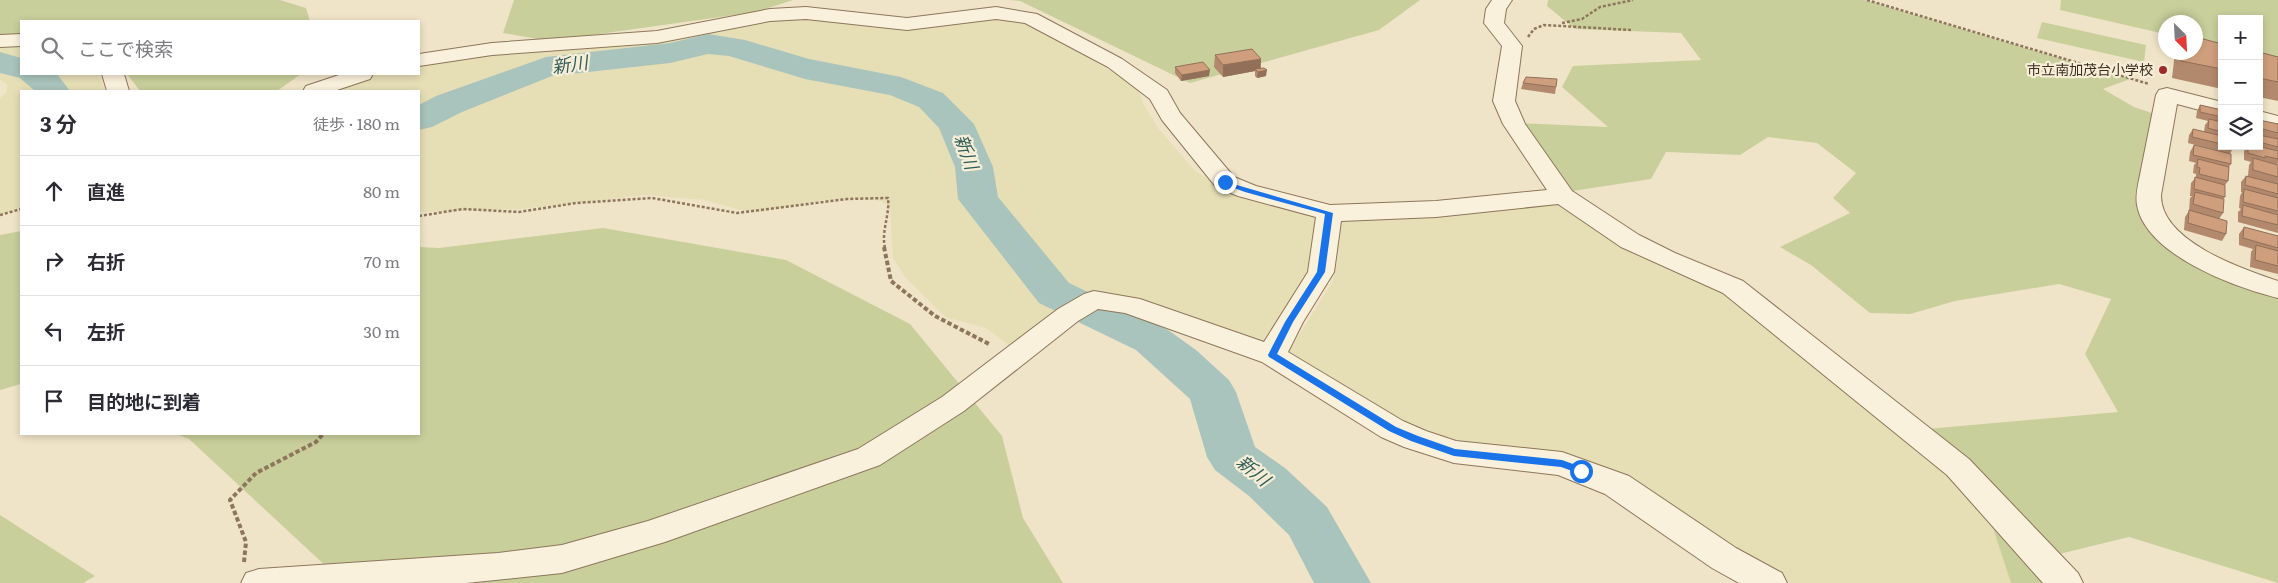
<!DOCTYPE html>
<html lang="ja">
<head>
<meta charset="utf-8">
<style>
  body { margin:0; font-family:Literata,"Noto Sans JP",serif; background:#f2f2f3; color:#2b2b33 }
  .controls { position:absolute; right:15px; top:15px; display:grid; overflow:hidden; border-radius:0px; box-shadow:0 2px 8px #0003 }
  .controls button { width:45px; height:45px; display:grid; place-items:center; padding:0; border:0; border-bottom:1px solid #e1e1e2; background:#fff; color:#2b2b33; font:25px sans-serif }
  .compass { position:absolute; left:2158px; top:15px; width:45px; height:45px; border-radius:50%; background:#fff; box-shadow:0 2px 8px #0003; rotate:156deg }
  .stop { position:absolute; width:15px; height:15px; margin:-11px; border:4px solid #1a73e8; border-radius:50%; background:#fff }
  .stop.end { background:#1a73e8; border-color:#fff; box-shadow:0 1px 5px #0008 }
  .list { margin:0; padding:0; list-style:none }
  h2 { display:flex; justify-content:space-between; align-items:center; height:65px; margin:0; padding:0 20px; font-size:21px }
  h2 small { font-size:16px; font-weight:400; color:#7c7c81 }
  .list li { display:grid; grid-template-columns:32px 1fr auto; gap:15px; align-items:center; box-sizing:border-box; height:70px; padding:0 20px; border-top:1px solid #e1e1e2 }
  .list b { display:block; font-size:19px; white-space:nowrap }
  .list em { font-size:16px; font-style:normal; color:#7c7c81 }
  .icon { flex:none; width:28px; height:28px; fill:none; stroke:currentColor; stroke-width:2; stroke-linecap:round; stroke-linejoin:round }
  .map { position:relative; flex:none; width:2278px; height:583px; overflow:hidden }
  .search { position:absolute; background:#fff; box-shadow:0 2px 8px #0003; left:20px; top:20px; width:400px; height:55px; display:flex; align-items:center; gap:12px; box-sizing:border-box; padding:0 18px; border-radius:0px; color:#7c7c81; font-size:19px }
  .panel { position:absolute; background:#fff; box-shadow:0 2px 8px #0003; left:20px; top:90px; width:400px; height:345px; border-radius:0px }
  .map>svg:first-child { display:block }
  .farmland { fill:#e6deb5 }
  .green { fill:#c9cf9b }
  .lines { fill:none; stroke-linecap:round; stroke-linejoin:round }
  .river { fill:#a9c4bc; fill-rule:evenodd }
  .street-casing { stroke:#8d765c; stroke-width:2 }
  .path-far1 { stroke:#8d765c; stroke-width:2.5; stroke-dasharray:3 2; stroke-linecap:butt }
  .path { stroke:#8d765c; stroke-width:4; stroke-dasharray:4.5 2.5; stroke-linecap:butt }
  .street { fill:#faf1dc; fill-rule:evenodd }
  .wall { fill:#b2896c }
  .shaded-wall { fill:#916f58 }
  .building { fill:#cf9f7d; stroke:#916f58 }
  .route { fill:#1a73e8 }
  .poi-dot { fill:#9e2a2b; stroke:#f7eed8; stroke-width:2 }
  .labels { text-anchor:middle; stroke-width:4.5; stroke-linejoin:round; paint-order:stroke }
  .far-poi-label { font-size:14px; fill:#3d2e20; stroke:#f7eed8; text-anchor:end }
  .water-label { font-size:18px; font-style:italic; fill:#2f5d5a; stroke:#f7eed8 }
</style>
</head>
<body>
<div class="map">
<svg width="2278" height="583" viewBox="0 0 2278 583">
  <rect width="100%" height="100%" fill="#f0e4c8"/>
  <g class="farmland">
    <polygon points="780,16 905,26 987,18 1016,19 1031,24 1131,83 1139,92 1144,105 1158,128 1195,171 1224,188 1314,214 1319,219 1310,273 1266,340 1253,344 1102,299 1011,347 986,328 945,317 906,278 893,258 890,207 881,201 863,199 823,200 761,212 745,211 704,200 645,195 521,209 419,212 419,91 315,91 372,74 419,74 419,63 444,57 509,51"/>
    <polygon points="21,43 21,74 99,74 105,91 21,91 21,207 0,215 0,98 7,92 7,84 0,80 0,46"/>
    <polygon points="1564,203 1727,287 1986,507 2011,583 1791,583 1563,454 1448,440 1426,434 1289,351 1333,281 1338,222 1344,219"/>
  </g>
  <g class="green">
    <polygon points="0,0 280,0 306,8 310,21 21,21 21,35 0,36"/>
    <polygon points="514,0 793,0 756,12 549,41 503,33"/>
    <polygon points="1009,0 1420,0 1379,30 1190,83 1020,1"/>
    <polygon points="1548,0 1864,0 2130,79 2103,89 2134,107 2155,114 2140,210 2278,298 2278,583 2129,537 2047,557 1915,430 2118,412 2085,354 2111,299 2059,284 1955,301 1910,314 1870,313 1811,265 1780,247 1850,213 1833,198 1856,173 1817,143 1768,137 1740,155 1666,152 1651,179 1566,192 1519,123 1608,127 1562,87 1573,66 1701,60 1681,33 1575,29 1547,6"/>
    <polygon points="2061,0 2278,0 2278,58 2259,54 2259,19 2222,19 2222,46 2196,40 2196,22 2166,22 2165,34 2060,10"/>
    <polygon points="2042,22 2146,45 2144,62 2037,38"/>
    <polygon points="127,74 301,74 277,91 140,91"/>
    <polygon points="603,228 786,260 910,324 1002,436 1023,518 1063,583 344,583 189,439 176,434 419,434 419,247 439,248"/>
    <polygon points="21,231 21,384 0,390 0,235"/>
    <polygon points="1986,507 2055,583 2011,583"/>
    <polygon points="0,515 95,576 83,583 0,583"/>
  </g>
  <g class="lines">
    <g class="river">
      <polygon points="708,34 745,40 809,59 901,77 943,93 974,124 993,167 998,197 1069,283 1168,330 1196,350 1229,380 1236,392 1255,447 1285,468 1327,507 1371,583 1314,583 1289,535 1249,496 1215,470 1207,457 1190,399 1136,350 1039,303 958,199 955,167 939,128 919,107 890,95 805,79 729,56 708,54 670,63 552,76 462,112 432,127 419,130 419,105 436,96 546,57 670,43"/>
      <polygon points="0,52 21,58 21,74 57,74 70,91 35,91 20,78 0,73"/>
    </g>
    <g class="street-casing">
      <g id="street">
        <polygon points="1492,0 1512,0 1506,9 1504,23 1522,46 1515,101 1525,124 1572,191 1639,235 1675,253 1743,281 1969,459 2078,573 2083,583 2043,583 1947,475 1723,293 1621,247 1558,204 1436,217 1341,221 1334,272 1303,322 1288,352 1403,421 1426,431 1456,441 1562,452 1629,476 1736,548 1782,573 1787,583 1739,583 1712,568 1605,494 1558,475 1454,463 1404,447 1381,437 1262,362 1125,313 1098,309 1078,321 964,411 880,465 665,542 562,573 466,583 241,583 246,573 259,569 498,553 562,545 648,521 858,449 942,397 1058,309 1084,294 1094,291 1140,299 1264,342 1308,272 1316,217 1238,196 1216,187 1162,120 1150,99 1108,67 1025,23 996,19 907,30 806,19 770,21 657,43 492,55 419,66 419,54 492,43 657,31 770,9 806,7 907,18 996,7 1037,14 1122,59 1167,90 1180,113 1234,177 1256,186 1330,205 1436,201 1547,190 1503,124 1493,101 1502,46 1484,23 1486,9"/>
        <polygon points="21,34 21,46 0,47 0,35"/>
        <polygon points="102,74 124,74 129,91 107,91"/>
        <polygon points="342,74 373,74 370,79 334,91 303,91 306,86"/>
        <path d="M2167,88L2222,102V116L2177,104L2161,195C2160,241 2242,269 2278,281V298C2234,287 2146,255 2137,205C2135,194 2139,181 2141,170C2146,145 2151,120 2156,95L2159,90Z"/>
        <polygon points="2259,111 2278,116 2278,130 2259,125"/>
      </g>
    </g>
    <g class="path-far1">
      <polyline points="1867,0 2149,84"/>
      <polyline points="1562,23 1582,19 1600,7 1633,0"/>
      <polyline points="1528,37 1534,29 1544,25 1631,30"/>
      <polyline points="0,215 21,209"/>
      <path d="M419,216L463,209L519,212L576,203L652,198L737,213L847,199L888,198C890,215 881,231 885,248"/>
    </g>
    <g class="path">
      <polyline points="884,247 891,281 935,316 991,345"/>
      <polyline points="244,562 246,542 230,500 256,473 316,442 323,434"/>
    </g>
    <use href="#street" class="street"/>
  </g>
  <g class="wall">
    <polygon points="2222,44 2222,89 2172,78 2175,52 2196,52"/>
    <polygon points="2259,52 2278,57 2278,101 2259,97"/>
    <polygon points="1215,55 1261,59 1261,68 1266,76 1257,78 1255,76 1255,71 1223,77 1214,67"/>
    <polygon points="1175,67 1209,76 1181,81 1175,73"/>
    <polygon points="1523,83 1556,87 1555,94 1521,89"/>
    <polygon points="2200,105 2222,110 2222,146 2234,146 2230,154 2188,143 2189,135 2193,129 2204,132 2205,125 2208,121 2196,118 2197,111"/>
    <polygon points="2259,120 2278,124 2278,163 2277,164 2278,165 2278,233 2238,222 2238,212 2241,209 2239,208 2240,196 2242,192 2241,192 2241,182 2246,176 2248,176 2249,165 2251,162 2244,160 2244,151 2247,147 2246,146 2259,146"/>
    <polygon points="2194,145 2231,164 2229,167 2228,181 2225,185 2225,197 2223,199 2223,213 2219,219 2226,234 2222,241 2184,230 2185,217 2189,211 2190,198 2192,196 2190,196 2191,183 2196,177 2196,174 2193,173 2194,165 2196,163 2189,161 2190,152"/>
    <polygon points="2244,227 2278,236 2278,274 2250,267 2251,252 2253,249 2239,245 2239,234"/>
  </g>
  <g class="shaded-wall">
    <polygon points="1261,59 1260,70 1255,69 1255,71 1223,77 1223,65"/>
    <polygon points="1210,70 1209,76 1181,81 1182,75"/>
    <polygon points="1267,70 1266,76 1257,78 1258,72"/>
  </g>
  <g class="building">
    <polygon points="2196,37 2222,44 2222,69 2181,61 2182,52 2196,52"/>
    <polygon points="1252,49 1261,59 1223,65 1215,55"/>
    <polygon points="2259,52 2278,57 2278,82 2259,78"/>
    <polygon points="1203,62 1210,70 1182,75 1175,67"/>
    <polygon points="1264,68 1267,70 1258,72 1255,69"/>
    <polygon points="1526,77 1557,79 1556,87 1523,83"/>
    <polygon points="2200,105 2222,110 2222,117 2200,112"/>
    <polygon points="2209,119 2222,122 2222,132 2208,128"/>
    <polygon points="2259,120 2278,124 2278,133 2259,128"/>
    <polygon points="2193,129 2222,136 2222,144 2192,137"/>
    <polygon points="2259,135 2278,139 2278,147 2259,142"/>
    <polygon points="2194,145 2231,154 2231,164 2193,155"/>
    <polygon points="2248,146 2257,146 2278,151 2278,159 2265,156 2265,158 2248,153"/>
    <polygon points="2253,158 2278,165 2278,177 2253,170"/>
    <polygon points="2198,159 2229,167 2228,181 2199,174 2200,168 2197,167"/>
    <polygon points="2246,176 2278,184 2278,194 2245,185"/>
    <polygon points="2195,177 2225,185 2225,197 2194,189"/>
    <polygon points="2244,189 2278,198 2278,211 2243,202"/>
    <polygon points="2195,192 2224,199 2223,213 2193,204"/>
    <polygon points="2243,205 2278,215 2278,225 2242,216"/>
    <polygon points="2189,210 2227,221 2226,234 2188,223"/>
    <polygon points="2244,227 2278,236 2278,248 2243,238"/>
    <polygon points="2256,245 2278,251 2278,266 2255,260"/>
  </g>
  <polygon class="route" points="1223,181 1333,213 1325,272 1293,322 1277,354 1396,427 1418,436 1455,449 1562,460 1584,468 1584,473 1581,474 1561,467 1454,456 1411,441 1389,431 1269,357 1268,355 1285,322 1317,272 1325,214 1245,192 1223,184"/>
  <circle class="poi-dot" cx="2163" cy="70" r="5"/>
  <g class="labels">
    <g class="far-poi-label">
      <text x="2153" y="75">市立南加茂台小学校</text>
    </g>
    <g class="water-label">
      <text transform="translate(570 65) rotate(-8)" y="6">新川</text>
      <text transform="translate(966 152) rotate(70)" y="6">新川</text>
      <text transform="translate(1253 471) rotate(40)" y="6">新川</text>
    </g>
  </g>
</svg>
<div class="controls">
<button>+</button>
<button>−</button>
<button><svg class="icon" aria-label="layers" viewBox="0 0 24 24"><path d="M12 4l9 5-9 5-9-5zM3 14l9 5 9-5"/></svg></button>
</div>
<svg class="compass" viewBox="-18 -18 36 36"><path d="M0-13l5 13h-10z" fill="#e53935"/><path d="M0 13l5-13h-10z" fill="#7c7c81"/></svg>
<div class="stop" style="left:1581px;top:471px"></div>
<div class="stop end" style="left:1225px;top:182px"></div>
<div class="search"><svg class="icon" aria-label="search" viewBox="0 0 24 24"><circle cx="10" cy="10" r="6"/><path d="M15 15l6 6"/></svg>ここで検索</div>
<section class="panel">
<h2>3 分<small>徒歩 · 180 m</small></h2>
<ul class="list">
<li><svg class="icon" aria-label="ahead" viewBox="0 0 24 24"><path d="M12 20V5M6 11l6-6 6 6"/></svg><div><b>直進</b></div><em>80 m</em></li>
<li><svg class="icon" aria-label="right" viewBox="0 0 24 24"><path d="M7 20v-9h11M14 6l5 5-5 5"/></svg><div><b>右折</b></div><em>70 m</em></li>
<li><svg class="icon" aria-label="left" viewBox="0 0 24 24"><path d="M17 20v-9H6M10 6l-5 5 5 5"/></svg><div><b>左折</b></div><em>30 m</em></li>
<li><svg class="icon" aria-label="arrive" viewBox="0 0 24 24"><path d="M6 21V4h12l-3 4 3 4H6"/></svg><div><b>目的地に到着</b></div></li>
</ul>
</section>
</div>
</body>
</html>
